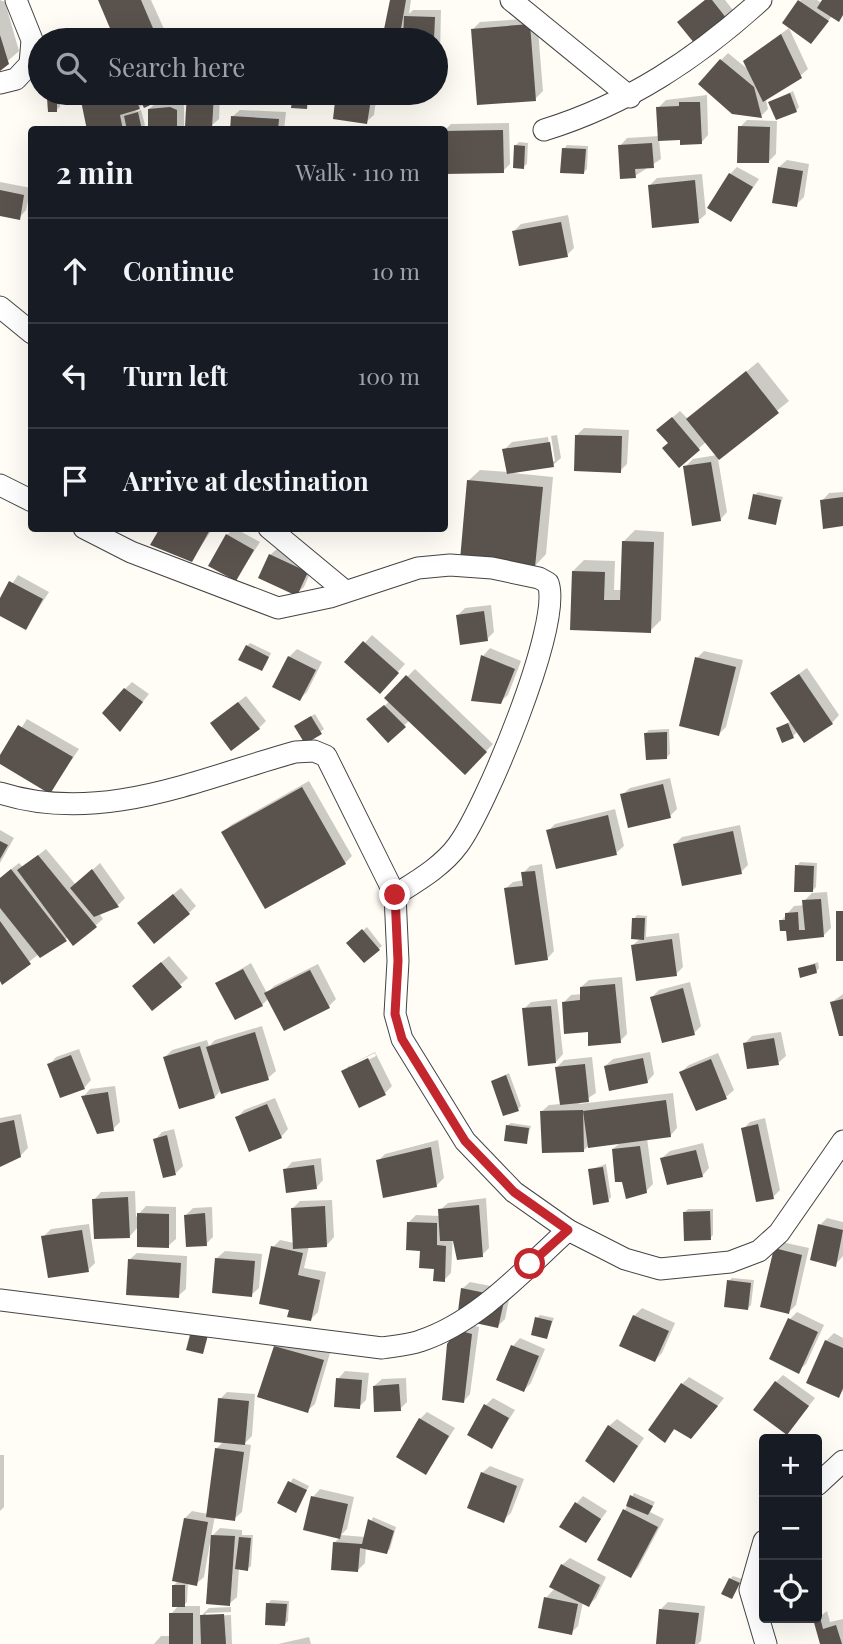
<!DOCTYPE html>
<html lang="en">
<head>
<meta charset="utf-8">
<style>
  body { margin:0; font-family:"Playfair Display",serif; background:#242831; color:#f1f3f6 }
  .controls { position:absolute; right:21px; bottom:21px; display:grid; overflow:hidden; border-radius:7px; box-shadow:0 7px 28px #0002 }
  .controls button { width:63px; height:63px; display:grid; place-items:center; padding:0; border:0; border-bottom:2px solid #363941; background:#171b24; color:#f1f3f6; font:35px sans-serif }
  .stop { position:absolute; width:21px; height:21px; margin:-16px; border:5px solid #c4262e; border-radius:50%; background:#fff }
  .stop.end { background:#c4262e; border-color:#fff; box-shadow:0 2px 7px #0008 }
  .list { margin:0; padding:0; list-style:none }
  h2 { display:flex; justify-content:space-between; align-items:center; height:91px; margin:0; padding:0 28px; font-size:30px }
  h2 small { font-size:23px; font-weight:400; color:#9ea1a6 }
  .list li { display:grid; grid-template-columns:46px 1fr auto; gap:21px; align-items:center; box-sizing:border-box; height:105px; padding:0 28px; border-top:2px solid #363941 }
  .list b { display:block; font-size:26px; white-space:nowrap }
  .list em { font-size:23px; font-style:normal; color:#9ea1a6 }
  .icon { flex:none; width:38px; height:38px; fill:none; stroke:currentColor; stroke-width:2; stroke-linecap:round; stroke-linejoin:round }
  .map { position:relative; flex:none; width:843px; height:1644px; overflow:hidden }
  .search { position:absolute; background:#171b24; box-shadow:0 7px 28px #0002; left:28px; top:28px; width:420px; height:77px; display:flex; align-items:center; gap:18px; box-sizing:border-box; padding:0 24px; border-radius:38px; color:#9ea1a6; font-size:26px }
  .panel { position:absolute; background:#171b24; box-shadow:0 7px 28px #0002; left:28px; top:126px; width:420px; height:406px; border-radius:7px }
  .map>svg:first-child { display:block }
  .shadow { fill:#0003 }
  .building { fill:#5a524d }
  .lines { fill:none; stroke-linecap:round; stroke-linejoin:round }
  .minor-casing { stroke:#444; stroke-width:23 }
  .minor { stroke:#fff; stroke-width:21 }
  .route { stroke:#c4262e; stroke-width:9 }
</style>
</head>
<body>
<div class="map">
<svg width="843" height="1644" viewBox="0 0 843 1644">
  <rect width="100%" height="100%" fill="#fffdf5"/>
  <g class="shadow">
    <polygon points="0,0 5,2 19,51 0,68"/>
    <polygon points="100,0 151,0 169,40 97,40 115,35"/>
    <polygon points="392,0 411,0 409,14 413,10 441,10 440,56 436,60 436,40 405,40 405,32 398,40"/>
    <polygon points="705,0 725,0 733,10 726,18 679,22"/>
    <polygon points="801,0 817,0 822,3 824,0 843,0 843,15 832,16 811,42 784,23"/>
    <polygon points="537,18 543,91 535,99 473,29 480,22"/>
    <polygon points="789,28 808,69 800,76 765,95 768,109 761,116 721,60 728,53 750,71 753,54"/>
    <polygon points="261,29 262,40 237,40 239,32"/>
    <polygon points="793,91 799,107 796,111 770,102"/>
    <polygon points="98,93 137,93 138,95 162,93 164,95 144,103 135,112 141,110 145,125 141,128 89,130 82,102 90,95"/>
    <polygon points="189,93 220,93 219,119 211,126 187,125"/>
    <polygon points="275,93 322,93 314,94 306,107 294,98 275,97"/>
    <polygon points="338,93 377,93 374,115 366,122 335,118"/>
    <polygon points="707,95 708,135 701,143 682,138 659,139 661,159 635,176 620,146 627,138 659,136 658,108 666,100"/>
    <polygon points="52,96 59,96 60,107 56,110 49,99"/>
    <polygon points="157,102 184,103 184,126 180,130 149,130 149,109"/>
    <polygon points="240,110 286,112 284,130 232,130 232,117"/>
    <polygon points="747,120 777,121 776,154 768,162 740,127"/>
    <polygon points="509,123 510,164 503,171 448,172 444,210 444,131 451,124"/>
    <polygon points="519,142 528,143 527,164 523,167 516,145"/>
    <polygon points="567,145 588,146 587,169 584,172 564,149"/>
    <polygon points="787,160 809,164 804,197 796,205 779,167"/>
    <polygon points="737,167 759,179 731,220 730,174"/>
    <polygon points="702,174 706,214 698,221 650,185 657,178"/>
    <polygon points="0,182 31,188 26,210 19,218 0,214"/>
    <polygon points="568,215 574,248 567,255 514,231 521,224"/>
    <polygon points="758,362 789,401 718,459 727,512 720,520 685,467 693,459 717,455 706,442 679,466 666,423 680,411 688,419"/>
    <polygon points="584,428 629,430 627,464 620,471 577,435"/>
    <polygon points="557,435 561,458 553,465 513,473 553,477 546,554 535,566 468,481 480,470 508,472 504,450 512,442 548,437 552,461 555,461 551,436"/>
    <polygon points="758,492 783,497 775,523 755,495"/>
    <polygon points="843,492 843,524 822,501 829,493"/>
    <polygon points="162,528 213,528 192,560"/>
    <polygon points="234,528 260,542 236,579 227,535"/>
    <polygon points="635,530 664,532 661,620 650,631 572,629 573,571 584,560 615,561 614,590 622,590 624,541"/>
    <polygon points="278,548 314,564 304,587 296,594 270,555"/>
    <polygon points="18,575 49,592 26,628 0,614 0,602"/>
    <polygon points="491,605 494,632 487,639 458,615 465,608"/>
    <polygon points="372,635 405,664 387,684 347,662"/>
    <polygon points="250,643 271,653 265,666 247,646"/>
    <polygon points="490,648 521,661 508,695 500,702 483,656"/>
    <polygon points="297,649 322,662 307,692 300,699 289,657"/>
    <polygon points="704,651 743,660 726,727 719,734 697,658"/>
    <polygon points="807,668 839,715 832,723 798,731 793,736 778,729 791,721 772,693"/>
    <polygon points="415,669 493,744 465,773 410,720 388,740 369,719 390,701 386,698"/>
    <polygon points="132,682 149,694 120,730 125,689"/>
    <polygon points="246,696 266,721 259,728 220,716"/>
    <polygon points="315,714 324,729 305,742 299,723"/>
    <polygon points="27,719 79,749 50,792 0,762"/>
    <polygon points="669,729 670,754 667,757 646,733 649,730"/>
    <polygon points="670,778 677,809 670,816 622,795 630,788"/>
    <polygon points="309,781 352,856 345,863 223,832 231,825"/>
    <polygon points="615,809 624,846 616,853 548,831 555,824"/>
    <polygon points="740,825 748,865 741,872 675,844 682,837"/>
    <polygon points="0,830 14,838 0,863"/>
    <polygon points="46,849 76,885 100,863 125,898 118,905 99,913 103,919 74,944 69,937 39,954 3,982 0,978 0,878 19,863 23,867"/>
    <polygon points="800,862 817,863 816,887 813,890 797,866"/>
    <polygon points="542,864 554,951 547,959 505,889 513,882 524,880 523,873 530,866"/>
    <polygon points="181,888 196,906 189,913 146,916"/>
    <polygon points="827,892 831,928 823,936 788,929 781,921 794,906 805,905 804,901 812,893"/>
    <polygon points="637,915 647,916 646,937 679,933 683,967 676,974 633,945 641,938 634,919"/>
    <polygon points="367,927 382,946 364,961 348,943"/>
    <polygon points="169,956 188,978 153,1008 141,979"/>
    <polygon points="818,962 819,968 816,972 800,968"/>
    <polygon points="251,963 267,993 274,986 318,964 336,999 329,1006 285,1029 269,998 262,1005 218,983"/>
    <polygon points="622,977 627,1034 620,1041 589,1031 564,1002 571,995 582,994 581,987 589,980"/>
    <polygon points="690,982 701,1026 694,1033 652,997 659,990"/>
    <polygon points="843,994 843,1034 832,1002"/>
    <polygon points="557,999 563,1054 556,1062 524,1009 531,1002"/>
    <polygon points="262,1026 276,1071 268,1078 221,1090 215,1097 165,1057 172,1050 207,1040 209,1046 215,1040"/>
    <polygon points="781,1032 786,1056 778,1063 745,1043 752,1036"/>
    <polygon points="79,1049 91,1080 84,1088 49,1065 56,1057"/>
    <polygon points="375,1052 392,1086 385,1093 343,1072 350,1065 350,1069 376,1056 375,1053 350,1065"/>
    <polygon points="650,1052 654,1074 647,1082 605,1066 613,1059"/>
    <polygon points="718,1053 734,1090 726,1097 697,1109 681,1072 689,1065"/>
    <polygon points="592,1057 596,1093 579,1104 673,1093 677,1128 670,1136 647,1138 653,1184 646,1191 613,1149 621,1142 588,1146 584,1150 541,1112 549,1105 561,1104 557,1067 564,1060"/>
    <polygon points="509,1073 521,1106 518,1109 493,1081"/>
    <polygon points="115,1086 120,1122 113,1129 83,1097 90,1089"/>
    <polygon points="275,1098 288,1129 281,1137 237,1118 244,1110"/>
    <polygon points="21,1114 28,1148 20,1156 0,1165 0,1118"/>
    <polygon points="765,1118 780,1190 773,1197 743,1129 750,1122"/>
    <polygon points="511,1123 531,1126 526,1143 507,1126"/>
    <polygon points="174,1129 183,1166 176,1173 155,1140 162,1132"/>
    <polygon points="438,1140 444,1178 436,1186 378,1161 385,1154"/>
    <polygon points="703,1143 709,1168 702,1176 662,1158 670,1151"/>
    <polygon points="321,1158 323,1180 316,1188 285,1170 292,1162"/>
    <polygon points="606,1164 611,1197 608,1200 589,1170"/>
    <polygon points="135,1191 136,1217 146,1206 176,1207 176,1239 168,1246 139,1226 130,1236 94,1200 101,1192"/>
    <polygon points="486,1198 489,1248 482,1255 453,1235 451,1273 444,1280 422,1249 409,1222 416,1215 440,1216 440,1210 448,1203"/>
    <polygon points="332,1200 334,1237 327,1245 309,1246 304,1268 326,1272 318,1312 310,1320 273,1247 280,1240 294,1243 292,1209 300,1201"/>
    <polygon points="212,1207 213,1237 206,1244 185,1216 193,1208"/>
    <polygon points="688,1209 713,1209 713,1235 710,1238 685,1212"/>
    <polygon points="827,1218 843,1222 843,1256 835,1265 820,1225"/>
    <polygon points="89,1224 95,1263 88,1270 43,1237 51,1229"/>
    <polygon points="782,1242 809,1248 796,1305 789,1312 775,1249"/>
    <polygon points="225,1251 262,1254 259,1288 251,1295 217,1258"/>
    <polygon points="137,1253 187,1256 186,1289 178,1296 129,1260"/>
    <polygon points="732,1278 754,1280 751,1305 748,1308 729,1281"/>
    <polygon points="470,1282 511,1290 505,1319 498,1326 462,1289"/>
    <polygon points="642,1308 675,1323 662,1353 655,1360 634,1316"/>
    <polygon points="797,1312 824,1325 806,1364 798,1371 790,1319"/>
    <polygon points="540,1315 554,1318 547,1337 537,1318"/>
    <polygon points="466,1324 479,1327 470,1394 463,1402 449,1345"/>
    <polygon points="834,1333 843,1338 843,1391 838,1396 826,1341"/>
    <polygon points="520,1338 545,1349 531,1383 524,1390 498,1379 513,1346"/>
    <polygon points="283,1340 330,1353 315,1404 307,1411 275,1347"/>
    <polygon points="345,1371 369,1373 366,1400 359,1407 338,1379"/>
    <polygon points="783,1375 815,1398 794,1425 776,1382"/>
    <polygon points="689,1377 724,1398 698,1430 676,1428 665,1440 682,1384"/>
    <polygon points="406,1378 407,1402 400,1409 374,1386 382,1379"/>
    <polygon points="227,1392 255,1394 252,1436 244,1444 251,1445 242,1512 234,1519 215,1516 211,1537 220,1528 242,1530 242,1535 253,1535 251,1566 247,1569 239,1568 237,1597 229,1604 210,1543 204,1577 196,1584 188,1582 187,1602 183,1606 200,1606 200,1617 209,1608 231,1607 231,1612 206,1613 206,1616 231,1615 232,1644 154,1644 161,1636 170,1636 171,1614 179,1605 174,1585 178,1581 185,1518 192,1511 208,1514 217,1448 224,1441 220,1399"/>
    <polygon points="493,1398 515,1410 492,1446 486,1405"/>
    <polygon points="427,1412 455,1428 426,1473 420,1419"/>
    <polygon points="617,1419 644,1438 614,1481 609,1426"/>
    <polygon points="0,1455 4,1455 4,1507 0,1511"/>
    <polygon points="490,1466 524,1479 511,1513 503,1520 482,1473"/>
    <polygon points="293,1478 309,1486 296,1511 280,1503"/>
    <polygon points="320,1489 354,1497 347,1529 341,1535 365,1537 373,1517 396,1527 390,1549 386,1552 366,1548 365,1563 358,1570 335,1542 340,1537 313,1497"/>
    <polygon points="634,1493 655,1502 650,1512 664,1519 638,1568 631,1576 625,1510"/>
    <polygon points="583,1496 607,1511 585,1541 576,1504"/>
    <polygon points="570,1558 606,1577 596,1598 589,1605 583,1602 578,1626 571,1633 546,1598 555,1588 562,1565"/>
    <polygon points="733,1576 742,1579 732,1597 730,1579"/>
    <polygon points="271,1600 289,1601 288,1621 285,1624 268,1604"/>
    <polygon points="668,1602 705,1606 701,1641 698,1644 658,1644 661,1609"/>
    <polygon points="827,1611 830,1622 843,1619 843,1644 822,1644 815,1620"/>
    <polygon points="309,1637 311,1644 278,1644"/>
  </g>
  <g class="building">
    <polygon points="98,0 141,0 158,40 115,40"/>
    <polygon points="390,0 406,0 399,40 382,39"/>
    <polygon points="705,0 712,0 727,19 695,44 677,22"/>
    <polygon points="798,0 829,21 811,44 782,23"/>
    <polygon points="822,0 843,0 843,15 839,22 817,8"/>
    <polygon points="404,16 435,17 434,40 403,40"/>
    <polygon points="530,24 536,101 477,105 471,29"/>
    <polygon points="258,31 259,40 235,40 234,35"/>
    <polygon points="781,34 802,78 763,102 743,61"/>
    <polygon points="0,35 9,64 0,71"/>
    <polygon points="720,59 754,87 762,118 732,114 698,84"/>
    <polygon points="115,93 133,93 140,109 120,115 123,130 87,130 81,101"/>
    <polygon points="158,93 161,100 144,108 137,94"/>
    <polygon points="187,93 214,93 212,128 185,127"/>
    <polygon points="226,93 241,93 240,97 226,96"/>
    <polygon points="273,93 322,93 321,97 308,96 307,109 291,108 292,100 273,98"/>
    <polygon points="336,93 372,93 367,124 333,119"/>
    <polygon points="790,93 797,112 776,120 768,102"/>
    <polygon points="47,98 57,98 57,112 48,112"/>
    <polygon points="679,102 700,102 702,144 680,145 680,140 658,141 656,107 679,106"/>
    <polygon points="170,107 177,110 177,130 148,130 148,109"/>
    <polygon points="138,112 142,130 127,130 124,116"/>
    <polygon points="231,116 279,119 278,130 230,130"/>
    <polygon points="738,126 770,127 769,163 737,163"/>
    <polygon points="503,130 504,173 444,174 444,131"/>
    <polygon points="652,143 654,168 635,169 636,178 620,179 618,145"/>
    <polygon points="514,145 525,146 524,169 513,168"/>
    <polygon points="562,148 586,149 584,174 560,173"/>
    <polygon points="778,167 803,171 797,207 772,203"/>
    <polygon points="729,173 753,187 731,222 707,208"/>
    <polygon points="695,180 699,223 652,228 648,185"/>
    <polygon points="0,190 24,195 20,220 0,216"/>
    <polygon points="561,222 568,257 519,266 512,231"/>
    <polygon points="746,371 779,413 719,460 686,419"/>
    <polygon points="672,417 700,450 679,468 662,448 668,443 656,430"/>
    <polygon points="575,435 622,436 621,473 574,471"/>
    <polygon points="550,442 554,467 507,474 502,449"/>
    <polygon points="711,462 721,521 692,526 683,466"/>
    <polygon points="467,480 543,487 535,567 460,560"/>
    <polygon points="753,494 781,500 776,525 748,519"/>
    <polygon points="843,497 843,526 823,529 820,500"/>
    <polygon points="160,528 211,528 192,562 150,545"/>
    <polygon points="226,534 254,550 236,581 208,566"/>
    <polygon points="622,541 654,542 651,633 570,630 572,571 605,572 604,600 620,600"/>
    <polygon points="269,554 308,572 297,596 258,578"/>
    <polygon points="9,581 43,599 26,630 0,616 0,598"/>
    <polygon points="484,611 488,641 460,645 456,615"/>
    <polygon points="363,641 399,673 380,694 344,662"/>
    <polygon points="246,645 269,657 262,671 238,660"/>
    <polygon points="481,655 515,669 501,704 471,701"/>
    <polygon points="288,656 316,670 300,701 272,687"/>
    <polygon points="695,657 736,667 719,736 679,726"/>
    <polygon points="799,674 833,724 804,743 770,693"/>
    <polygon points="406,675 487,752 465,775 384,698"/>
    <polygon points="124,688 143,702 120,732 102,713"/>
    <polygon points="238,702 260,729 231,751 210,723"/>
    <polygon points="384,705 406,727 388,743 366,719"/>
    <polygon points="311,716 322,734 305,744 294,726"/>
    <polygon points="788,723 794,738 782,743 776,728"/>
    <polygon points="18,725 73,757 50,794 0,764 0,755"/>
    <polygon points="667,732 667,759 646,760 644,733"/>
    <polygon points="663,784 671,818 628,828 620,794"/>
    <polygon points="302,787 346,864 265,909 221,832"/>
    <polygon points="608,815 617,855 556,869 546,830"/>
    <polygon points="733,831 742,874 682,886 673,844"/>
    <polygon points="0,841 8,845 0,859"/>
    <polygon points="38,855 97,927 73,946 17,870"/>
    <polygon points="795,865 814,866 813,892 794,892"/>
    <polygon points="11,869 67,941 40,958 0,908 0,878"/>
    <polygon points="92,869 119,907 94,917 70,888"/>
    <polygon points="535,871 548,960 515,965 504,888 523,886 521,872"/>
    <polygon points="173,894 190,914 154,944 137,923"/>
    <polygon points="821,899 824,937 787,941 786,931 780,931 779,920 785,920 785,913 798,912 799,930 805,930 802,900"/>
    <rect x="836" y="911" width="7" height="50"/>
    <polygon points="632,918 645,918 644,940 631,939"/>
    <polygon points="0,921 31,964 2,985 0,981"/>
    <polygon points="362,929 380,950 364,963 346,943"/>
    <polygon points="672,939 677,976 636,981 631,945"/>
    <polygon points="161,962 182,987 152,1011 132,986"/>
    <polygon points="815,964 817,973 800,978 798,968"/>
    <polygon points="243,969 263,1006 235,1020 215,983"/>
    <polygon points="310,970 330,1008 284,1031 264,993"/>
    <polygon points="615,984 621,1043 588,1046 588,1032 564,1034 562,1002 580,1000 580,987"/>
    <polygon points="683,988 695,1035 662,1043 650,997"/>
    <polygon points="843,999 843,1036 839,1036 830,1002"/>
    <polygon points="551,1006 556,1063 528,1066 522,1008"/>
    <polygon points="255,1032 269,1080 221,1094 206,1047"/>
    <polygon points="774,1038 779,1065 747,1069 743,1043"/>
    <polygon points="200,1046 215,1098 179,1109 163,1057"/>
    <polygon points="71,1055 85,1089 60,1098 47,1064"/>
    <polygon points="368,1058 386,1095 359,1108 341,1071"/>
    <polygon points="643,1058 648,1083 609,1091 604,1066"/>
    <polygon points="711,1059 727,1099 696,1111 679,1072"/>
    <polygon points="585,1064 589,1102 560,1105 555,1067"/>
    <polygon points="506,1075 519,1111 503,1116 491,1081"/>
    <polygon points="108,1092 114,1131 97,1134 81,1096"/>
    <polygon points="666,1100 671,1137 588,1148 583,1111"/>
    <polygon points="267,1104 282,1138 249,1152 235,1117"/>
    <polygon points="583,1110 584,1152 542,1153 540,1111"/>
    <polygon points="14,1120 21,1157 0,1167 0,1123"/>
    <polygon points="758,1124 774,1199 756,1202 741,1128"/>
    <polygon points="506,1125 529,1128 527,1144 504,1141"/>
    <polygon points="167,1135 176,1175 163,1178 153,1139"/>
    <polygon points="640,1146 647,1193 626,1199 622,1182 615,1182 612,1149"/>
    <polygon points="431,1147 437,1187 383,1198 376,1160"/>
    <polygon points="696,1150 703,1177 667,1185 660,1158"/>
    <polygon points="314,1165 317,1189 286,1193 283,1169"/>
    <polygon points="603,1167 609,1202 593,1205 588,1169"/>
    <polygon points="128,1197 130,1238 94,1239 92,1199"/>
    <polygon points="479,1205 483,1257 457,1260 453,1241 440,1241 438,1209"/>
    <polygon points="325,1206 327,1247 293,1249 291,1208"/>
    <polygon points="710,1211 711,1240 684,1241 683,1212"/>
    <polygon points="137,1213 169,1214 169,1248 137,1247"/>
    <polygon points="205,1213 207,1246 186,1247 184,1215"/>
    <polygon points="407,1222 437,1223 437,1245 446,1246 445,1282 433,1281 434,1269 419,1268 420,1251 406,1250"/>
    <polygon points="818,1224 843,1230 836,1267 810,1260"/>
    <polygon points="82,1230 89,1272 48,1278 41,1236"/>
    <polygon points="271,1246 303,1253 298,1275 320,1280 311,1321 287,1317 289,1310 259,1304"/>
    <polygon points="774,1248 802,1255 789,1314 760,1307"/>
    <polygon points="215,1258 255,1261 252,1297 212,1293"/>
    <polygon points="128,1259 181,1263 179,1298 126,1295"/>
    <polygon points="727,1280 751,1283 748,1310 724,1307"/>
    <polygon points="461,1288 505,1297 498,1328 457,1319"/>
    <polygon points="633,1315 669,1331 655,1362 619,1346"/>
    <polygon points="535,1317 552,1321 547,1339 531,1335"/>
    <polygon points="788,1318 818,1332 799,1374 769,1359"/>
    <polygon points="457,1330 472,1334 464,1403 442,1400 447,1344"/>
    <polygon points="191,1331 208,1335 203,1354 186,1350"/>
    <polygon points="825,1340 843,1348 843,1388 839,1398 806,1383"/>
    <polygon points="511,1345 539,1356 524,1392 496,1380"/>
    <polygon points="274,1346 324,1360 308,1413 257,1397"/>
    <polygon points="336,1378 362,1380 360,1409 334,1407"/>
    <polygon points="775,1381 809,1406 787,1435 753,1410"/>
    <polygon points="681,1383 718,1406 691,1439 674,1429 665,1443 648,1430"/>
    <polygon points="399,1384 401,1411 374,1412 373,1386"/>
    <polygon points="218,1398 249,1401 245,1445 214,1442"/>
    <polygon points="484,1404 509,1418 492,1449 467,1435"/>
    <polygon points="419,1418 449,1436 426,1475 396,1457"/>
    <polygon points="608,1425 638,1446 614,1483 585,1461"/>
    <polygon points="215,1448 244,1452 235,1521 206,1517"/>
    <polygon points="481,1472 517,1486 504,1523 467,1508"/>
    <polygon points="288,1481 307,1490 296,1513 277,1503"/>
    <polygon points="630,1495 653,1506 648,1515 626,1506"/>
    <polygon points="311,1496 348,1504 340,1539 303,1530"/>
    <polygon points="575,1502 601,1519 586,1543 559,1527"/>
    <polygon points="623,1509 658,1527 631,1578 597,1560"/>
    <polygon points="184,1518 208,1522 197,1586 172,1581"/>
    <polygon points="368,1519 394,1531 387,1554 360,1548 358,1572 331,1570 333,1542 362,1544"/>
    <polygon points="211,1535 235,1536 230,1606 206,1604"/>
    <polygon points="239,1537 251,1538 248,1571 235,1569"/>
    <polygon points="561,1564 600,1585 589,1607 549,1587"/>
    <polygon points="729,1578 740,1583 732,1599 721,1594"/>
    <rect x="172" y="1585" width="13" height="22"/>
    <polygon points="544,1597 578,1604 572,1635 538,1628"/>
    <polygon points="266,1603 287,1604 285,1626 265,1625"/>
    <polygon points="659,1609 699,1613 695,1644 656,1644"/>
    <rect x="169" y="1613" width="24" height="31"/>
    <polygon points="224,1614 226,1644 201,1644 200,1615"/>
    <polygon points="820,1617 823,1629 836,1625 842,1644 820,1644 813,1619"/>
  </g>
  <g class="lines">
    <g class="minor-casing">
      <g id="minor">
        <polyline points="511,0 630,97"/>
        <polyline points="0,83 16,79 30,64 32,40 16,0"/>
        <path d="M544,130C628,104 696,59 761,0"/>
        <polyline points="0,307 32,333"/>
        <polyline points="0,485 32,501"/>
        <path d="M84,528L131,552L278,608L330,597L418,568L450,565L492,568L539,578L548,583C563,623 485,809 458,845C443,866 417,881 395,895"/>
        <polyline points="269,528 345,591"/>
        <path d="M0,793C100,825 199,779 295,752L314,751L326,756L395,895L398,961L395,1014L402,1039L465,1141L514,1192L568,1230L625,1259L660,1269L730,1262L759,1251L779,1233L843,1141"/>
        <path d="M0,1300L382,1348C395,1346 409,1345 420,1341C478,1322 524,1270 568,1230"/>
        <polyline points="817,1485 843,1461"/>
        <polyline points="764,1541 750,1590 766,1644"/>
      </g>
    </g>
    <use href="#minor" class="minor"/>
  </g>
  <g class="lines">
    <polyline class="route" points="395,895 398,961 395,1014 402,1039 465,1141 514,1192 568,1230 530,1264"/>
  </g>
</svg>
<div class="controls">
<button>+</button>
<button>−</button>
<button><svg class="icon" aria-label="locate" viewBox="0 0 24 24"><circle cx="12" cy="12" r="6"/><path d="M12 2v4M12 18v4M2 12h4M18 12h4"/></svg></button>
</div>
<div class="stop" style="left:530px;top:1264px"></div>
<div class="stop end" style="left:395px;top:895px"></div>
<div class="search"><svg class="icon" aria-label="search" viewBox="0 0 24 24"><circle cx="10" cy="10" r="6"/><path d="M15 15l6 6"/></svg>Search here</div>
<section class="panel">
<h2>2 min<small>Walk · 110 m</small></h2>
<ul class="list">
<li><svg class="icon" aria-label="ahead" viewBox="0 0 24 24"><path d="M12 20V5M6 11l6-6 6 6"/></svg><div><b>Continue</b></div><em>10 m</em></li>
<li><svg class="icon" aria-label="left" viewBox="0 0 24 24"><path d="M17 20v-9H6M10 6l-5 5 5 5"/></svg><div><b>Turn left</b></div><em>100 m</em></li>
<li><svg class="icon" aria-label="arrive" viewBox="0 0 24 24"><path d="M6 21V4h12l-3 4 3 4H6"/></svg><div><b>Arrive at destination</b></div></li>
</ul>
</section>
</div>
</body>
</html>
